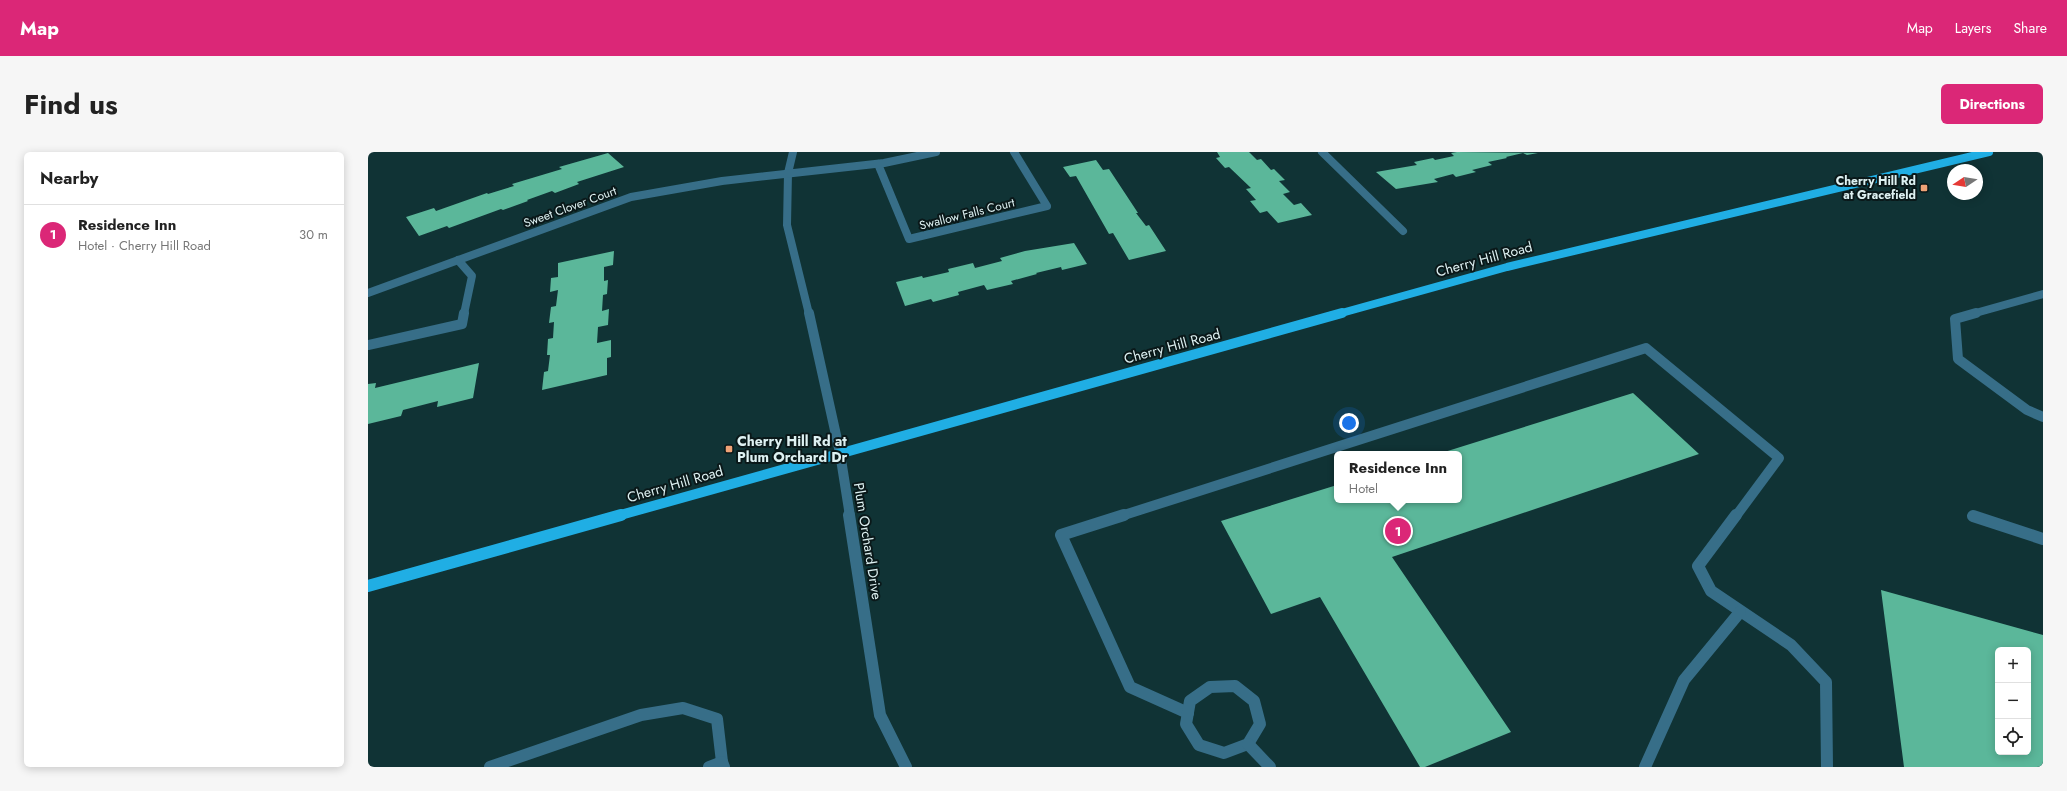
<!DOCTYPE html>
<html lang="en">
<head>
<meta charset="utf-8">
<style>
  body { margin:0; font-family:Jost,sans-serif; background:#f6f6f6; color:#222 }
  .controls { position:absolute; right:12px; bottom:12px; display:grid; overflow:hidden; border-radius:6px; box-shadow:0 2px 10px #0003 }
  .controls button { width:36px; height:36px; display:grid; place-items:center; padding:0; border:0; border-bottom:1px solid #e0e0e0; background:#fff; color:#222; font:20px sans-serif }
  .compass { position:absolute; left:1579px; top:12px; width:36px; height:36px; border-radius:50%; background:#fff; box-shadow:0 2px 10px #0003; rotate:258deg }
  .you { position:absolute; left:981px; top:271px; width:14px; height:14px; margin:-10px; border:3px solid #fff; border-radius:50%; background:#1a73e8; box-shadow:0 0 0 6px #1a73e833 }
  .badge { display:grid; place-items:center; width:26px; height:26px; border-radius:50%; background:#db2777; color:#fff; font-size:13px; font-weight:700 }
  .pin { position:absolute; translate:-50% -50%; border:2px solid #fff; box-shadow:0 1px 4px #0006 }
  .popup { position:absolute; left:966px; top:299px; width:128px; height:52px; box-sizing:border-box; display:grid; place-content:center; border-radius:6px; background:#fff; filter:drop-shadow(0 1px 3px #0005); font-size:13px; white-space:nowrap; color:#767676 }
  .popup b { font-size:15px; color:#222 }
  .popup::after { content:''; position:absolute; left:50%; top:100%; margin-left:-8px; border:8px solid transparent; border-top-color:#fff }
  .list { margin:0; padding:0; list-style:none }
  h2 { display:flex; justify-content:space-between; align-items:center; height:52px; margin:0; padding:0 16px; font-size:17px }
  h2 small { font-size:13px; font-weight:400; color:#767676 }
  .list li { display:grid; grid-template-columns:26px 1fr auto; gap:12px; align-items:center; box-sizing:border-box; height:60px; padding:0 16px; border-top:1px solid #e0e0e0 }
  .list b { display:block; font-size:15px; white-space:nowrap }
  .list p { margin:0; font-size:13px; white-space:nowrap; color:#767676 }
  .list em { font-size:13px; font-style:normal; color:#767676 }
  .icon { flex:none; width:22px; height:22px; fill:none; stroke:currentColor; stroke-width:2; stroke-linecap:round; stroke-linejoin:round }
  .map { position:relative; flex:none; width:1675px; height:615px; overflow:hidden; border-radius:6px }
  header { display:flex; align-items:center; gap:24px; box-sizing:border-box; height:56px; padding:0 20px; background:#db2777; color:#fff }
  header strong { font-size:19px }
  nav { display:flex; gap:22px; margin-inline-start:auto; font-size:14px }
  .intro { display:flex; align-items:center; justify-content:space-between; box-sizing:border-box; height:96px; padding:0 24px }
  h1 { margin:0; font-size:28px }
  .button { padding:10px 18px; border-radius:6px; background:#db2777; color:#fff; font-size:14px; font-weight:700 }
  main { display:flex; gap:24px; padding:0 24px }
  aside { flex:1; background:#fff; border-radius:6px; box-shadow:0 2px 10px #0003 }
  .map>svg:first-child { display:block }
  .building { fill:#5bb79a; fill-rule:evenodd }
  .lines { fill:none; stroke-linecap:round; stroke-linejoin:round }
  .minor-far2 { stroke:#376e88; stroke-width:8 }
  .minor-far1 { stroke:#376e88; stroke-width:10 }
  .minor { stroke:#376e88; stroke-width:12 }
  .major-far2 { stroke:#20aee4; stroke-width:8 }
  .major-far1 { stroke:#20aee4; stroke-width:10 }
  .major { stroke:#20aee4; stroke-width:12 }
  .poi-dot { fill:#efa377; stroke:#0a1819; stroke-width:1.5 }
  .labels { text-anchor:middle; stroke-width:4; stroke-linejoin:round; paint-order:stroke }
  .far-poi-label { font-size:12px; font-weight:bold; fill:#def1f2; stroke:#0a1819; text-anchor:end }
  .far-street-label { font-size:12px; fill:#def1f2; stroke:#0a1819 }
  .street-label { font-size:14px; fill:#def1f2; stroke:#0a1819 }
  .poi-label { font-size:14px; font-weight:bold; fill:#def1f2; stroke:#0a1819; text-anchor:start }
</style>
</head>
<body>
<header>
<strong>Map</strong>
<nav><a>Map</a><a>Layers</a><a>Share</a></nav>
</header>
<div class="intro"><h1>Find us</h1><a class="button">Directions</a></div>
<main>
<aside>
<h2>Nearby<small></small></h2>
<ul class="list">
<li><span class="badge">1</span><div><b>Residence Inn</b><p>Hotel · Cherry Hill Road</p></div><em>30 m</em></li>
</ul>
</aside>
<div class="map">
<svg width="1675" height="615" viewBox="0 0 1675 615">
  <rect width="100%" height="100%" fill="#103335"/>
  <g class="building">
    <polygon points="849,0 881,0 889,8 893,7 903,18 906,17 917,28 911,29 922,40 915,42 926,53 933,51 944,63 910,71 899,59 892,61 882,49 888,48 878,37 883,36 861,15 857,16 848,6 852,5"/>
    <polygon points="1089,0 1170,1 1159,3 1155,1 1138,5 1139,6 1120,10 1124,13 1104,18 1108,20 1088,25 1085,22 1066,27 1070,30 1028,37 1008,20 1049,13 1046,10 1065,6 1067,8 1086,4 1083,1"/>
    <polygon points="240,1 256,15 209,30 211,32 187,41 184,39 159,48 160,49 135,58 133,57 81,76 79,74 51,84 38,65 66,56 68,59 119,41 120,42 146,34 144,32 194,17 191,15"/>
    <polygon points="728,8 735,18 741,17 770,61 768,61 778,74 781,73 798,99 761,108 745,81 741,82 708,24 702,25 695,15"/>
    <polygon points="706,91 719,112 694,118 693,115 668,121 669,122 643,129 645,132 619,138 616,133 590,140 591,143 565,150 563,147 537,154 528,130 554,124 555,126 581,120 580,117 605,111 607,116 634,109 632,106 657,99"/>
    <polygon points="246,99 245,113 236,115 236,129 240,128 239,142 235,143 234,159 241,157 240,173 230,175 229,191 243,188 243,205 239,206 239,223 174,238 176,220 180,219 182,203 179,203 180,187 185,186 186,170 181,171 183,155 188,154 190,138 182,140 183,126 190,125 190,111"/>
    <polygon points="111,211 105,246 69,255 70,249 35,258 33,264 0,272 0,232 8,231 7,236"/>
    <polygon points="1265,241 1331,302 1024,405 1143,580 1057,615 1052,615 952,445 903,462 853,369 969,333 969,348 1091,348 1091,302 1070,302"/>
    <path d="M1513,438L1675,483V615H1536ZM1630,498H1660V600H1630Z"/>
  </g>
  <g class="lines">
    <g class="minor-far2">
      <polyline points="425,0 420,21 419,73 441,162"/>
      <polyline points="954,0 1035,79"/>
      <polyline points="510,12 541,87 679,54 646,0"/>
      <polyline points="90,108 104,124 96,162"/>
      <polyline points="0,141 263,45 354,29 516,11 568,0"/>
      <polyline points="1604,162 1675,142"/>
    </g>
    <g class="minor-far1">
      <polyline points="441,161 472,301 482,364"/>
      <polyline points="1608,161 1587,167 1590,207 1659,258 1675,265"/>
      <polyline points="0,193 94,172 96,161"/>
      <polyline points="753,364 1278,196 1411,306 1368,364"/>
    </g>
    <g class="minor">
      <polyline points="481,363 512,563 538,615"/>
      <polyline points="756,363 693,383 762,535 820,561"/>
      <polyline points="1368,363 1330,414 1343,439 1423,493 1458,530 1459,615"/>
      <polyline points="1605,364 1675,387"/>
      <polygon points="867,534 886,549 892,572 880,592 856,601 831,593 818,572 822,549 842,535"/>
      <polyline points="880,592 902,615"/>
      <polyline points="122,615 273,563 315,556 349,567 354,610"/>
      <polyline points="341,615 354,610 356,615"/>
      <polyline points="1277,615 1316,528 1372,460"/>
    </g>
    <polyline class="major-far2" points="970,162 1139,115 1621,0"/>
    <polyline class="major-far1" points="249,364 974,161"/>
    <polyline class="major" points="0,434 253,363"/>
  </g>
  <g class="poi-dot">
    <rect x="1552" y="32" width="8" height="8" rx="2"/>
    <rect x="357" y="293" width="8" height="8" rx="2"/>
  </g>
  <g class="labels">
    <g class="far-poi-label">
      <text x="1548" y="33">Cherry Hill Rd<tspan x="1548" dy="14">at Gracefield</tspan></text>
    </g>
    <g class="far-street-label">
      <text transform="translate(202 55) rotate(-20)" y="4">Sweet Clover Court</text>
      <text transform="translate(599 62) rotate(-14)" y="4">Swallow Falls Court</text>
    </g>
    <g class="street-label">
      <text transform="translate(1116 107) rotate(-15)" y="5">Cherry Hill Road</text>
      <text transform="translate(804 194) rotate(-15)" y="5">Cherry Hill Road</text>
      <text transform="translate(307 332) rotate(-16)" y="5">Cherry Hill Road</text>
      <text transform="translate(500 389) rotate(81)" y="5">Plum Orchard Drive</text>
    </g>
    <g class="poi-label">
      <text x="369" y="294">Cherry Hill Rd at<tspan x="369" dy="16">Plum Orchard Dr</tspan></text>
    </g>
  </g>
</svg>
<div class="controls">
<button>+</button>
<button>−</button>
<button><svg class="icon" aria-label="locate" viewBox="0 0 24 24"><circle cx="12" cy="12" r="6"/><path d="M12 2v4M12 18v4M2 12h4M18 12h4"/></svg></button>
</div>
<svg class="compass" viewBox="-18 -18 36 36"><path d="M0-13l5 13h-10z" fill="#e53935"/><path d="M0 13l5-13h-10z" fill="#767676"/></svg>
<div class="you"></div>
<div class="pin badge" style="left:1030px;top:379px">1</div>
<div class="popup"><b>Residence Inn</b>Hotel</div>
</div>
</main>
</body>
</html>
